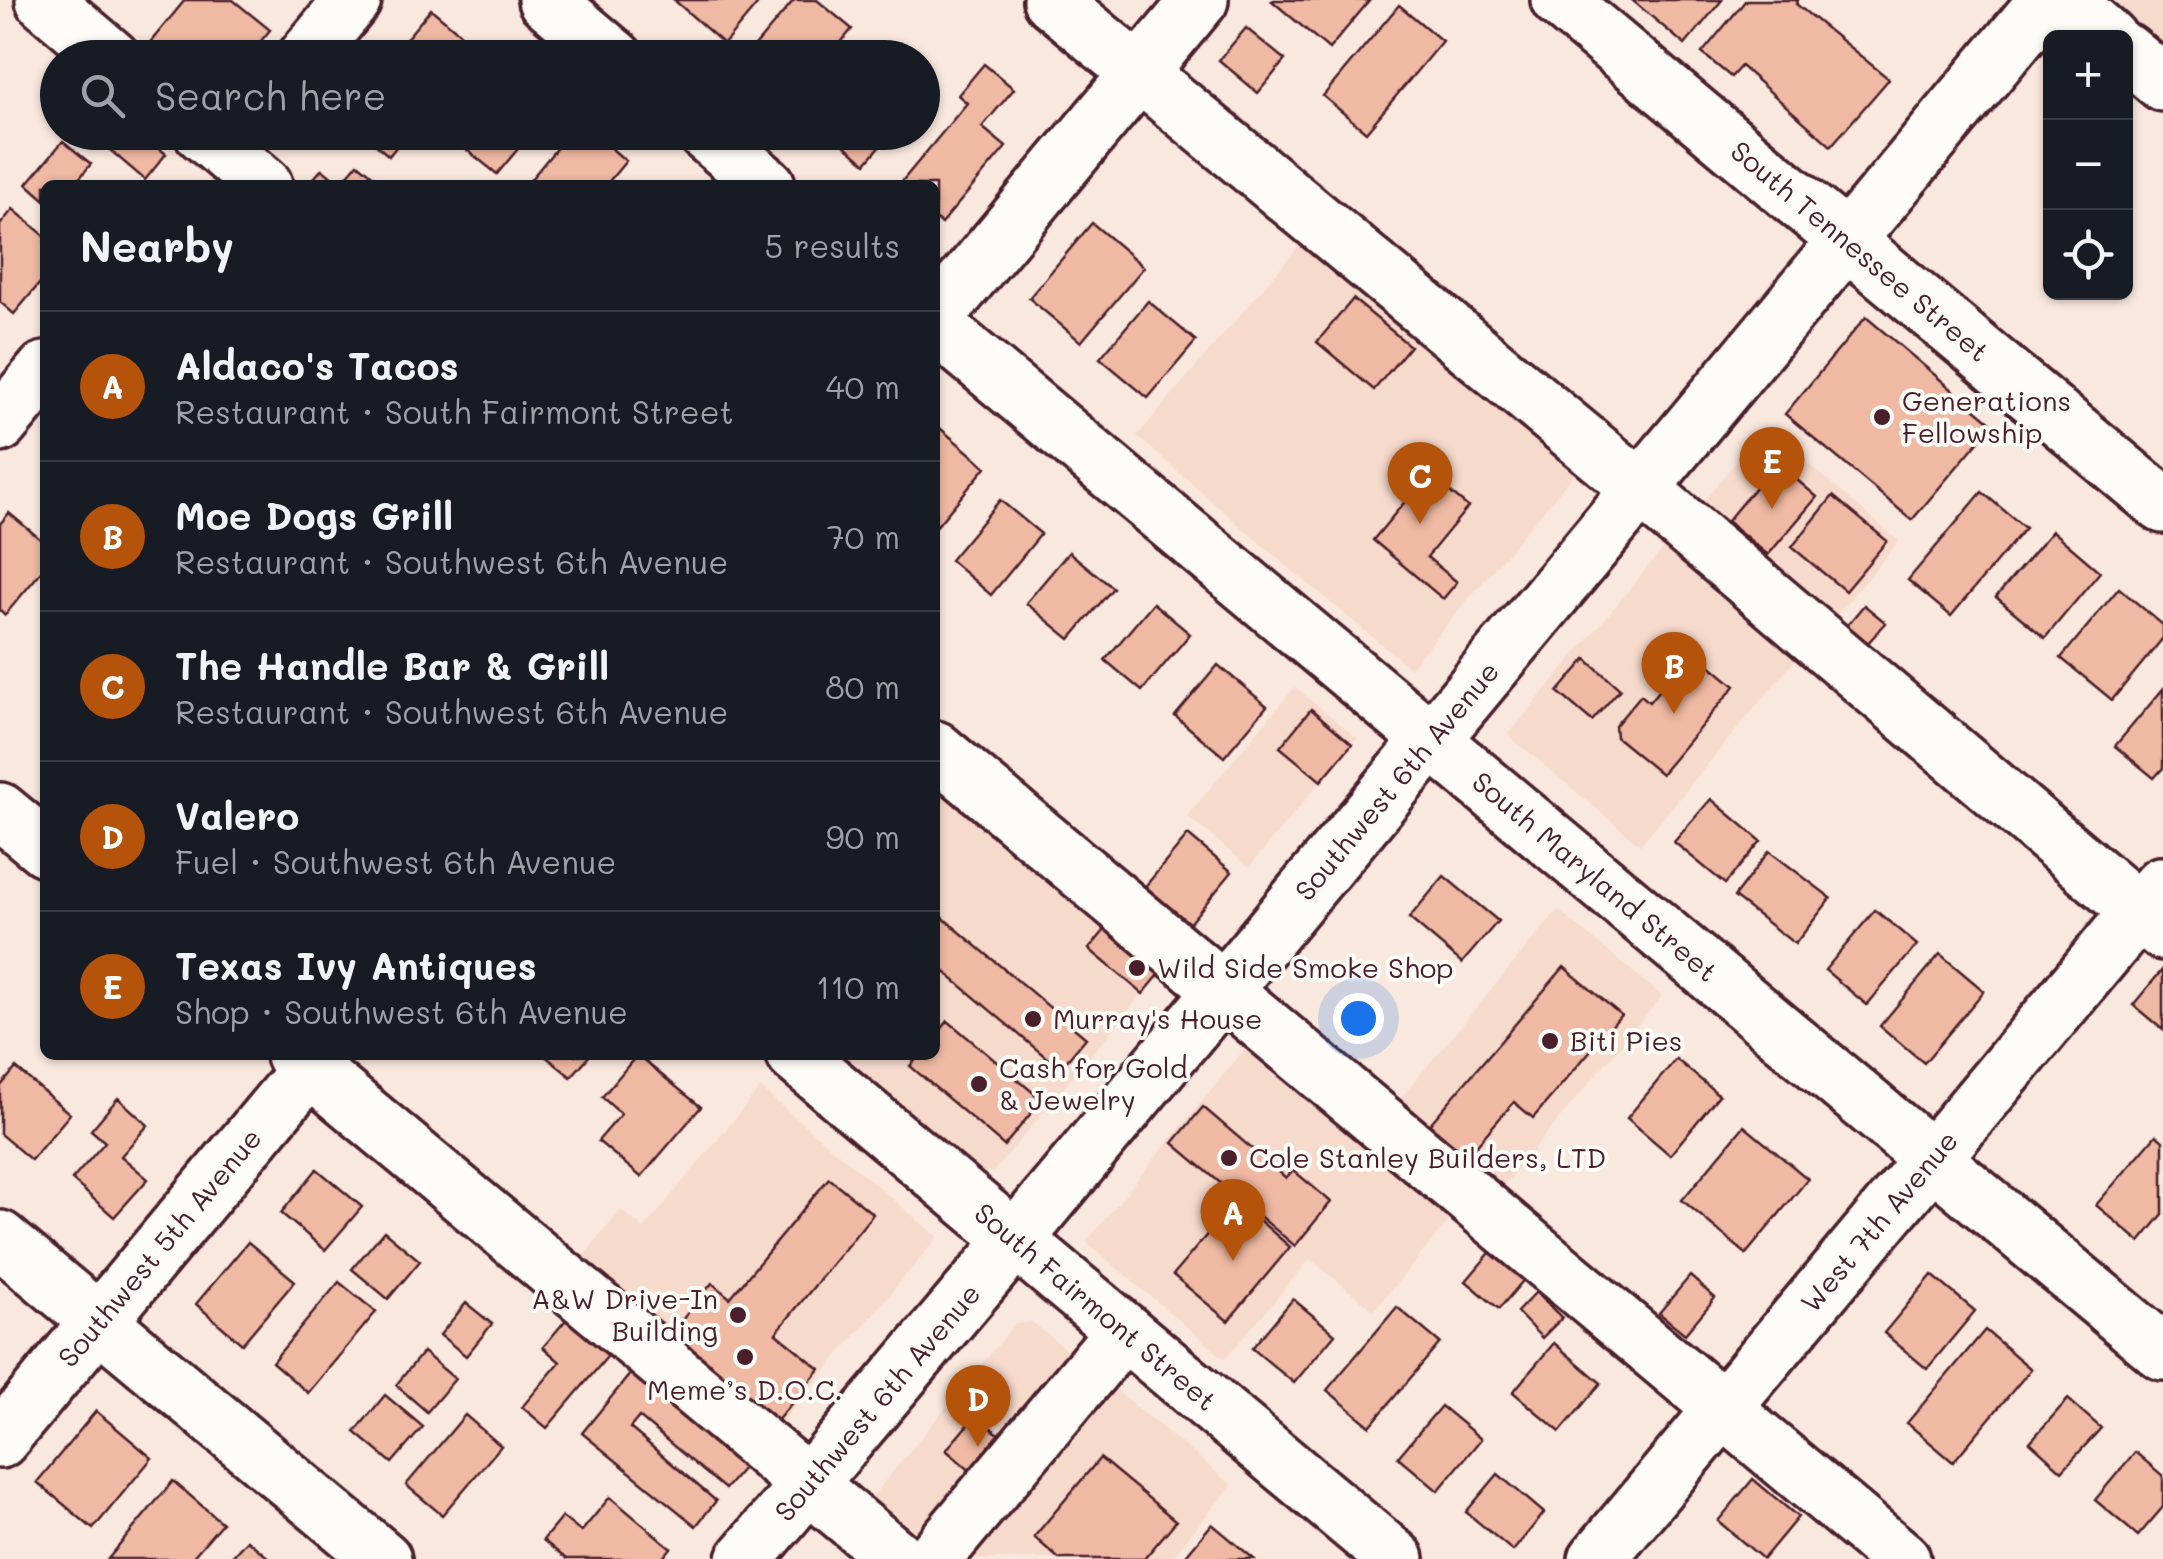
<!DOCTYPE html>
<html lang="en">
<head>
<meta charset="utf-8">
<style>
  body { margin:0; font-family:Mali,sans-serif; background:#242831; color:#f1f3f6 }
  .controls { position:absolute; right:30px; top:30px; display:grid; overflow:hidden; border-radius:15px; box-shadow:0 2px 8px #0004 }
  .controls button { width:90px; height:90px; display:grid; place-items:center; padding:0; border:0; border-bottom:2px solid #363941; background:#171b24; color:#f1f3f6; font:50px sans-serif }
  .you { position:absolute; left:1358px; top:1018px; width:35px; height:35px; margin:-25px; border:8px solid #fff; border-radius:50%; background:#1a73e8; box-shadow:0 0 0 15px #1a73e833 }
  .badge { display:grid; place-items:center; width:65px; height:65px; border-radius:50%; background:#b45309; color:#fff; font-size:32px; font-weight:700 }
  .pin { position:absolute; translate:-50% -82px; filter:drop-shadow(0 2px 5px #0008) }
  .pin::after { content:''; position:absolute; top:52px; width:35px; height:30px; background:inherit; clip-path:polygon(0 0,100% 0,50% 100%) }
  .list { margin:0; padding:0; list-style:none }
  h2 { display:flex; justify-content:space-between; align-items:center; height:130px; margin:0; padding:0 40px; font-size:42px }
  h2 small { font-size:32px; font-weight:400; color:#9ea1a6 }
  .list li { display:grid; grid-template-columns:65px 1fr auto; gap:30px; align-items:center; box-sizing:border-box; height:150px; padding:0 40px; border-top:2px solid #363941 }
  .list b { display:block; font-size:38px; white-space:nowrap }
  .list p { margin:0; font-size:32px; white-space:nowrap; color:#9ea1a6 }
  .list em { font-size:32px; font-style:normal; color:#9ea1a6 }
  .icon { flex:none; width:55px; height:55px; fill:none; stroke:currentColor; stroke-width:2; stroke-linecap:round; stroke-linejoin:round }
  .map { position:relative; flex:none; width:2163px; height:1559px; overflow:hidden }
  .search { position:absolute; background:#171b24; box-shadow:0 2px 8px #0004; left:40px; top:40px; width:900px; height:110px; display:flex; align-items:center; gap:25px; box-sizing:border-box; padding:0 35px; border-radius:55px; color:#9ea1a6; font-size:38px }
  .panel { position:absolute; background:#171b24; box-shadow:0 2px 8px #0004; left:40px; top:180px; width:900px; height:880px; border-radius:15px }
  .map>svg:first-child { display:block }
  .built { fill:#f6dacc }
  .building { fill:#efb9a3; stroke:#4a1f2b; stroke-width:2.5 }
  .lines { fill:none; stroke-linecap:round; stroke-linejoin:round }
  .minor-casing { stroke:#4a1f2b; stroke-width:62 }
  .major-casing { stroke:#4a1f2b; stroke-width:62 }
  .minor { stroke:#fdfcf7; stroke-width:55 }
  .major { stroke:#fdfcf7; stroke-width:55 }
  .poi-dot { fill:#4a1f2b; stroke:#fdfcf7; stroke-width:4 }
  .labels { text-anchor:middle; stroke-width:8; stroke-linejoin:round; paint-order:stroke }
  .street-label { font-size:28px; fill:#4a1f2b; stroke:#fdfcf7 }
  .poi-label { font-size:28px; fill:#4a1f2b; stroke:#fdfcf7; text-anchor:start }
</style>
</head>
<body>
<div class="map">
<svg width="2163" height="1559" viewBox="0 0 2163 1559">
  <rect width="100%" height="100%" fill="#f9e8de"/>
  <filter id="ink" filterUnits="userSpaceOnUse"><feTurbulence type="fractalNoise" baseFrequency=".01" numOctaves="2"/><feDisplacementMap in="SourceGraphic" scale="20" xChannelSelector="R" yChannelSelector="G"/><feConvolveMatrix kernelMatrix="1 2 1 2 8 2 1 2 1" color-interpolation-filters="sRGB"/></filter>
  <g filter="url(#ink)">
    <g class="built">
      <polygon points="2121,0 2163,0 2163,62 2108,17"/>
      <polygon points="1305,239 1579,468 1410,668 1282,562 1137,436"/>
      <polygon points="1765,427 1899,541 1828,625 1694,512"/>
      <polygon points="1668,543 1800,654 1640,845 1508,735"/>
      <polygon points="1295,687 1357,738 1249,867 1187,816"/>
      <polygon points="935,777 1166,966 993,1172 979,1172 839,1055 935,1055"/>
      <polygon points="1558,910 1662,996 1494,1197 1391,1110"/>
      <polygon points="1249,1044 1454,1215 1374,1310 1310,1259 1225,1359 1086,1242"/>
      <polygon points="760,1088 938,1237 772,1434 572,1270 621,1210 644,1229"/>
      <polygon points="1032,1322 1232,1485 1170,1559 918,1559 861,1510 1015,1324"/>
    </g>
    <g class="building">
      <polygon points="185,0 233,0 270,30 247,58 236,58 231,54 228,58 141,58 139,56"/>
      <polygon points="674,0 761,0 724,44"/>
      <polygon points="794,0 817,0 852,29 828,58 745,58"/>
      <polygon points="1274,0 1370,0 1329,49 1272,1"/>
      <polygon points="1632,0 1722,0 1685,45"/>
      <polygon points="1746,0 1798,0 1796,4 1889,79 1831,146 1741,66 1731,77 1702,53"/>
      <polygon points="1399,5 1442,41 1366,132 1323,96"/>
      <polygon points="431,9 479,49 471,58 390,58"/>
      <polygon points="1246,28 1285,60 1258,93 1219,60"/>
      <polygon points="984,64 1014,89 982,127 1006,147 941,224 935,219 935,185 899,185 967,103 958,95"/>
      <polygon points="89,132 139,132 166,154 145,180"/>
      <polygon points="361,132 408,132 389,156"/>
      <polygon points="455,132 532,132 497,174 451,137"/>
      <polygon points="570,132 592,132 626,161 606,185 538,185 531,179"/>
      <polygon points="829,132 892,132 866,163"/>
      <polygon points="63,141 91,164 74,185 45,185 45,200 27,184"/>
      <polygon points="358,163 382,183 380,185 308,185 322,169 340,184"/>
      <polygon points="13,209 45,236 45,277 14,314 0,302 0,225"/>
      <polygon points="1092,223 1144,267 1081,342 1029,298"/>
      <polygon points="1353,299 1410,346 1374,390 1317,342"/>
      <polygon points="1148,301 1196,341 1148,398 1100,358"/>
      <polygon points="1866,317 1993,424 1912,520 1785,414"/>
      <polygon points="935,424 986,467 935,528"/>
      <polygon points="1776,462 1817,497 1768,555 1727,521"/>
      <polygon points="1428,474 1468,507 1427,557 1457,582 1443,599 1373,540"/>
      <polygon points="1982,492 2025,528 1951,616 1908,580"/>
      <polygon points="1833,496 1887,541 1845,591 1792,547"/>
      <polygon points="1000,500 1041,534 991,595 950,560"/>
      <polygon points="9,513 45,543 45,567 5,615 0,610 0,524"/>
      <polygon points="2052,531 2100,572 2045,638 1996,597"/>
      <polygon points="1069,552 1113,588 1070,639 1026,603"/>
      <polygon points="2119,588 2163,625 2163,638 2112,700 2061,658"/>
      <polygon points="1153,603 1190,634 1142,691 1105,660"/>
      <polygon points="1864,605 1886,623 1865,646 1844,629"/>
      <polygon points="1692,650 1735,686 1661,774 1616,737 1615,726 1641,695 1649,702"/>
      <polygon points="1586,659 1620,689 1592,721 1558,692"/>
      <polygon points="1218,665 1267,706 1224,757 1175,716"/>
      <polygon points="2163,689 2163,768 2154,778 2115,746"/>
      <polygon points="1311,709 1352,744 1321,781 1280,747"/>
      <polygon points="1711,799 1761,841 1725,884 1674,842"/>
      <polygon points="1188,835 1232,872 1187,926 1143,889"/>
      <polygon points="1769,851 1831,898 1795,944 1734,897"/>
      <polygon points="1444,876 1498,921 1462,963 1409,918"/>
      <polygon points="1875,910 1917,945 1867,1005 1825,970"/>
      <polygon points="935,911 1086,1038 1060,1069 935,964"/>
      <polygon points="1109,925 1163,970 1143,994 1089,949"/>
      <polygon points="1940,954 1984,991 1924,1063 1880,1026"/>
      <polygon points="1564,967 1621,1015 1533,1118 1514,1102 1460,1164 1423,1132"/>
      <polygon points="2163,969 2163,1030 2133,1005"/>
      <polygon points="948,1021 1042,1100 1004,1146 910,1066 920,1055 935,1055 935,1037"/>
      <polygon points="544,1055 590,1055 571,1077"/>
      <polygon points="637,1055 701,1107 641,1177 598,1141 621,1114 602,1097"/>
      <polygon points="1676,1059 1719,1095 1670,1155 1627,1118"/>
      <polygon points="16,1068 70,1114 31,1160 0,1134 0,1087"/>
      <polygon points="118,1098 148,1125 121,1156 148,1179 114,1217 72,1180 105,1142 91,1130"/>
      <polygon points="1203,1107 1286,1178 1293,1170 1331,1202 1295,1246 1173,1143"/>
      <polygon points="1744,1126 1808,1179 1746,1254 1682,1200"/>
      <polygon points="2156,1135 2163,1141 2163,1214 2140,1242 2096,1205"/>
      <polygon points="317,1169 362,1207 325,1250 281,1213"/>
      <polygon points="829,1178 873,1214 776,1333 820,1369 771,1428 665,1341 712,1283 730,1298"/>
      <polygon points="1236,1200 1290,1247 1228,1321 1173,1275"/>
      <polygon points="384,1231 420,1261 388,1299 352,1269"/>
      <polygon points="248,1242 295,1281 242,1344 196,1304"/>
      <polygon points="1494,1248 1527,1276 1499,1309 1466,1281"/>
      <polygon points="1932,1275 1975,1311 1927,1369 1884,1333"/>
      <polygon points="1690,1276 1715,1298 1685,1334 1659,1313"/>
      <polygon points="339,1282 376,1312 308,1393 272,1362"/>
      <polygon points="1536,1292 1562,1318 1542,1338 1517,1312"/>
      <polygon points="1293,1299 1335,1334 1294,1383 1252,1348"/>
      <polygon points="466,1303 492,1324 466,1356 440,1335"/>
      <polygon points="1397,1307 1440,1343 1370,1426 1327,1390"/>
      <polygon points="570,1315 612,1351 547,1428 522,1407 560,1362 543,1347"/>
      <polygon points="1985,1330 2031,1369 1953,1462 1907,1423"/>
      <polygon points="1554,1343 1601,1383 1560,1432 1513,1392"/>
      <polygon points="423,1352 455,1379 427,1412 396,1385"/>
      <polygon points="635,1368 749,1461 725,1489 639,1417 630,1428 716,1501 696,1526 582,1433"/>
      <polygon points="385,1395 423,1427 392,1463 355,1432"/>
      <polygon points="2068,1399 2101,1428 2062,1471 2030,1442"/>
      <polygon points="1441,1406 1481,1439 1438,1491 1398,1457"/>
      <polygon points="96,1411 152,1458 93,1529 37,1482"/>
      <polygon points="465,1415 501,1446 442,1515 406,1485"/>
      <polygon points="976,1415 1010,1444 980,1479 946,1450"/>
      <polygon points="2135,1452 2163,1476 2163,1507 2138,1536 2095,1500"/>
      <polygon points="1100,1458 1176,1521 1144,1559 1059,1559 1034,1537"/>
      <polygon points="1498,1474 1544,1513 1513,1551 1466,1512"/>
      <polygon points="1753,1479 1798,1517 1763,1559 1718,1521"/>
      <polygon points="173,1481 222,1523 191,1559 108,1559"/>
      <polygon points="610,1497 671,1548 662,1559 566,1559 543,1540 562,1517 581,1532"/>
      <polygon points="1212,1524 1254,1559 1183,1559"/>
      <polygon points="247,1540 270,1559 230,1559"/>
    </g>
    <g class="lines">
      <g class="minor-casing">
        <g id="minor">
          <polyline points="44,0 112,58"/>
          <polyline points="546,0 615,58"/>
          <polyline points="1051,0 1640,488 2163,932"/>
          <path id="s1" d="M1559,0L2163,505"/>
          <polyline points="2065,0 2109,38"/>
          <polyline points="2126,52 2163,83"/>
          <polyline points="305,58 353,0"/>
          <polyline points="202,132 264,185"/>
          <polyline points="704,132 767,185"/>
          <polyline points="935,318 1200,0"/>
          <path id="s2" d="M935,325L2163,1352"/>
          <polyline points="0,424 45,370"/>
          <polyline points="935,749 1902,1559"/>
          <polyline points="0,811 45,848"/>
          <polyline points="294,1055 898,1559"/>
          <path id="s3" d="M795,1055L1396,1559"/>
          <polyline points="0,1239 383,1559"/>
          <path id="s4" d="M0,1440L320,1055"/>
          <polyline points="933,1559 1124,1331"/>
          <path id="s5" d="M1597,1559L2161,885"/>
        </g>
      </g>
      <g class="major-casing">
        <g id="major">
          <path id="s6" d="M745,1559L1015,1240L2047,0"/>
        </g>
      </g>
      <use href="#minor" class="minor"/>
      <use href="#major" class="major"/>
    </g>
  </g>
  <g class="poi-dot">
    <circle cx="1882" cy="417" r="10"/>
    <circle cx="1137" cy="968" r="10"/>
    <circle cx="1033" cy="1019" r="10"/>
    <circle cx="1550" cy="1041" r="10"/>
    <circle cx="979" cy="1084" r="10"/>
    <circle cx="1229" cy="1158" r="10"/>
    <circle cx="738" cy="1315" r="10"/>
    <circle cx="745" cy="1357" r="10"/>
  </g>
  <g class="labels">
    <g class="street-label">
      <text dy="10" stroke="none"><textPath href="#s1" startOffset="392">South Tennessee Street</textPath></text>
      <text dy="10" stroke="none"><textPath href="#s6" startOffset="1015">Southwest 6th Avenue</textPath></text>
      <text dy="10" stroke="none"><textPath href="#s2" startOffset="860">South Maryland Street</textPath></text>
      <text dy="10" stroke="none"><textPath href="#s5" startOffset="440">West 7th Avenue</textPath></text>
      <text dy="10" stroke="none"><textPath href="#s4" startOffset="250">Southwest 5th Avenue</textPath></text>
      <text dy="10" stroke="none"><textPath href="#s3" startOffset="392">South Fairmont Street</textPath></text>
      <text dy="10" stroke="none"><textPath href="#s6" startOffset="205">Southwest 6th Avenue</textPath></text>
    </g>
    <g class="poi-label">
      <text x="1902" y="411">Generations<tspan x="1902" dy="32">Fellowship</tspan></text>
      <text x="1157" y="978">Wild Side Smoke Shop</text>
      <text x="1053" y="1029">Murray's House</text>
      <text x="1570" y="1051">Biti Pies</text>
      <text x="999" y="1078">Cash for Gold<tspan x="999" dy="32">&amp; Jewelry</tspan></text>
      <text x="1249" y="1168">Cole Stanley Builders, LTD</text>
      <text x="718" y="1309" text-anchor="end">A&amp;W Drive-In<tspan x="718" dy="32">Building</tspan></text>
      <text x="745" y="1400" text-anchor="middle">Meme’s D.O.C.</text>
    </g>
  </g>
</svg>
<div class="controls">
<button>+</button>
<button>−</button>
<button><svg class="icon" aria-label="locate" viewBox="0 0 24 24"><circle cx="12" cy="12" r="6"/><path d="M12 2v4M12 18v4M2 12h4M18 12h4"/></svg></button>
</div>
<div class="you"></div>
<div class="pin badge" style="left:1233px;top:1261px">A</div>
<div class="pin badge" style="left:1674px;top:714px">B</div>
<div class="pin badge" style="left:1420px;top:524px">C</div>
<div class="pin badge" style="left:978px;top:1447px">D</div>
<div class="pin badge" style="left:1772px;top:509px">E</div>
<div class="search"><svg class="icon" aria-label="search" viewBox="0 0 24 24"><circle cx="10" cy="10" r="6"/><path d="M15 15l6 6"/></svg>Search here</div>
<section class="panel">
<h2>Nearby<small>5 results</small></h2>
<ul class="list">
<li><span class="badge">A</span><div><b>Aldaco's Tacos</b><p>Restaurant · South Fairmont Street</p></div><em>40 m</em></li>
<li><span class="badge">B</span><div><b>Moe Dogs Grill</b><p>Restaurant · Southwest 6th Avenue</p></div><em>70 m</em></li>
<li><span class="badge">C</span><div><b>The Handle Bar &amp; Grill</b><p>Restaurant · Southwest 6th Avenue</p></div><em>80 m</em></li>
<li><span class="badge">D</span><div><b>Valero</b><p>Fuel · Southwest 6th Avenue</p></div><em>90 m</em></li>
<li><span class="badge">E</span><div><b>Texas Ivy Antiques</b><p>Shop · Southwest 6th Avenue</p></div><em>110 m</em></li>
</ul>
</section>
</div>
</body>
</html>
